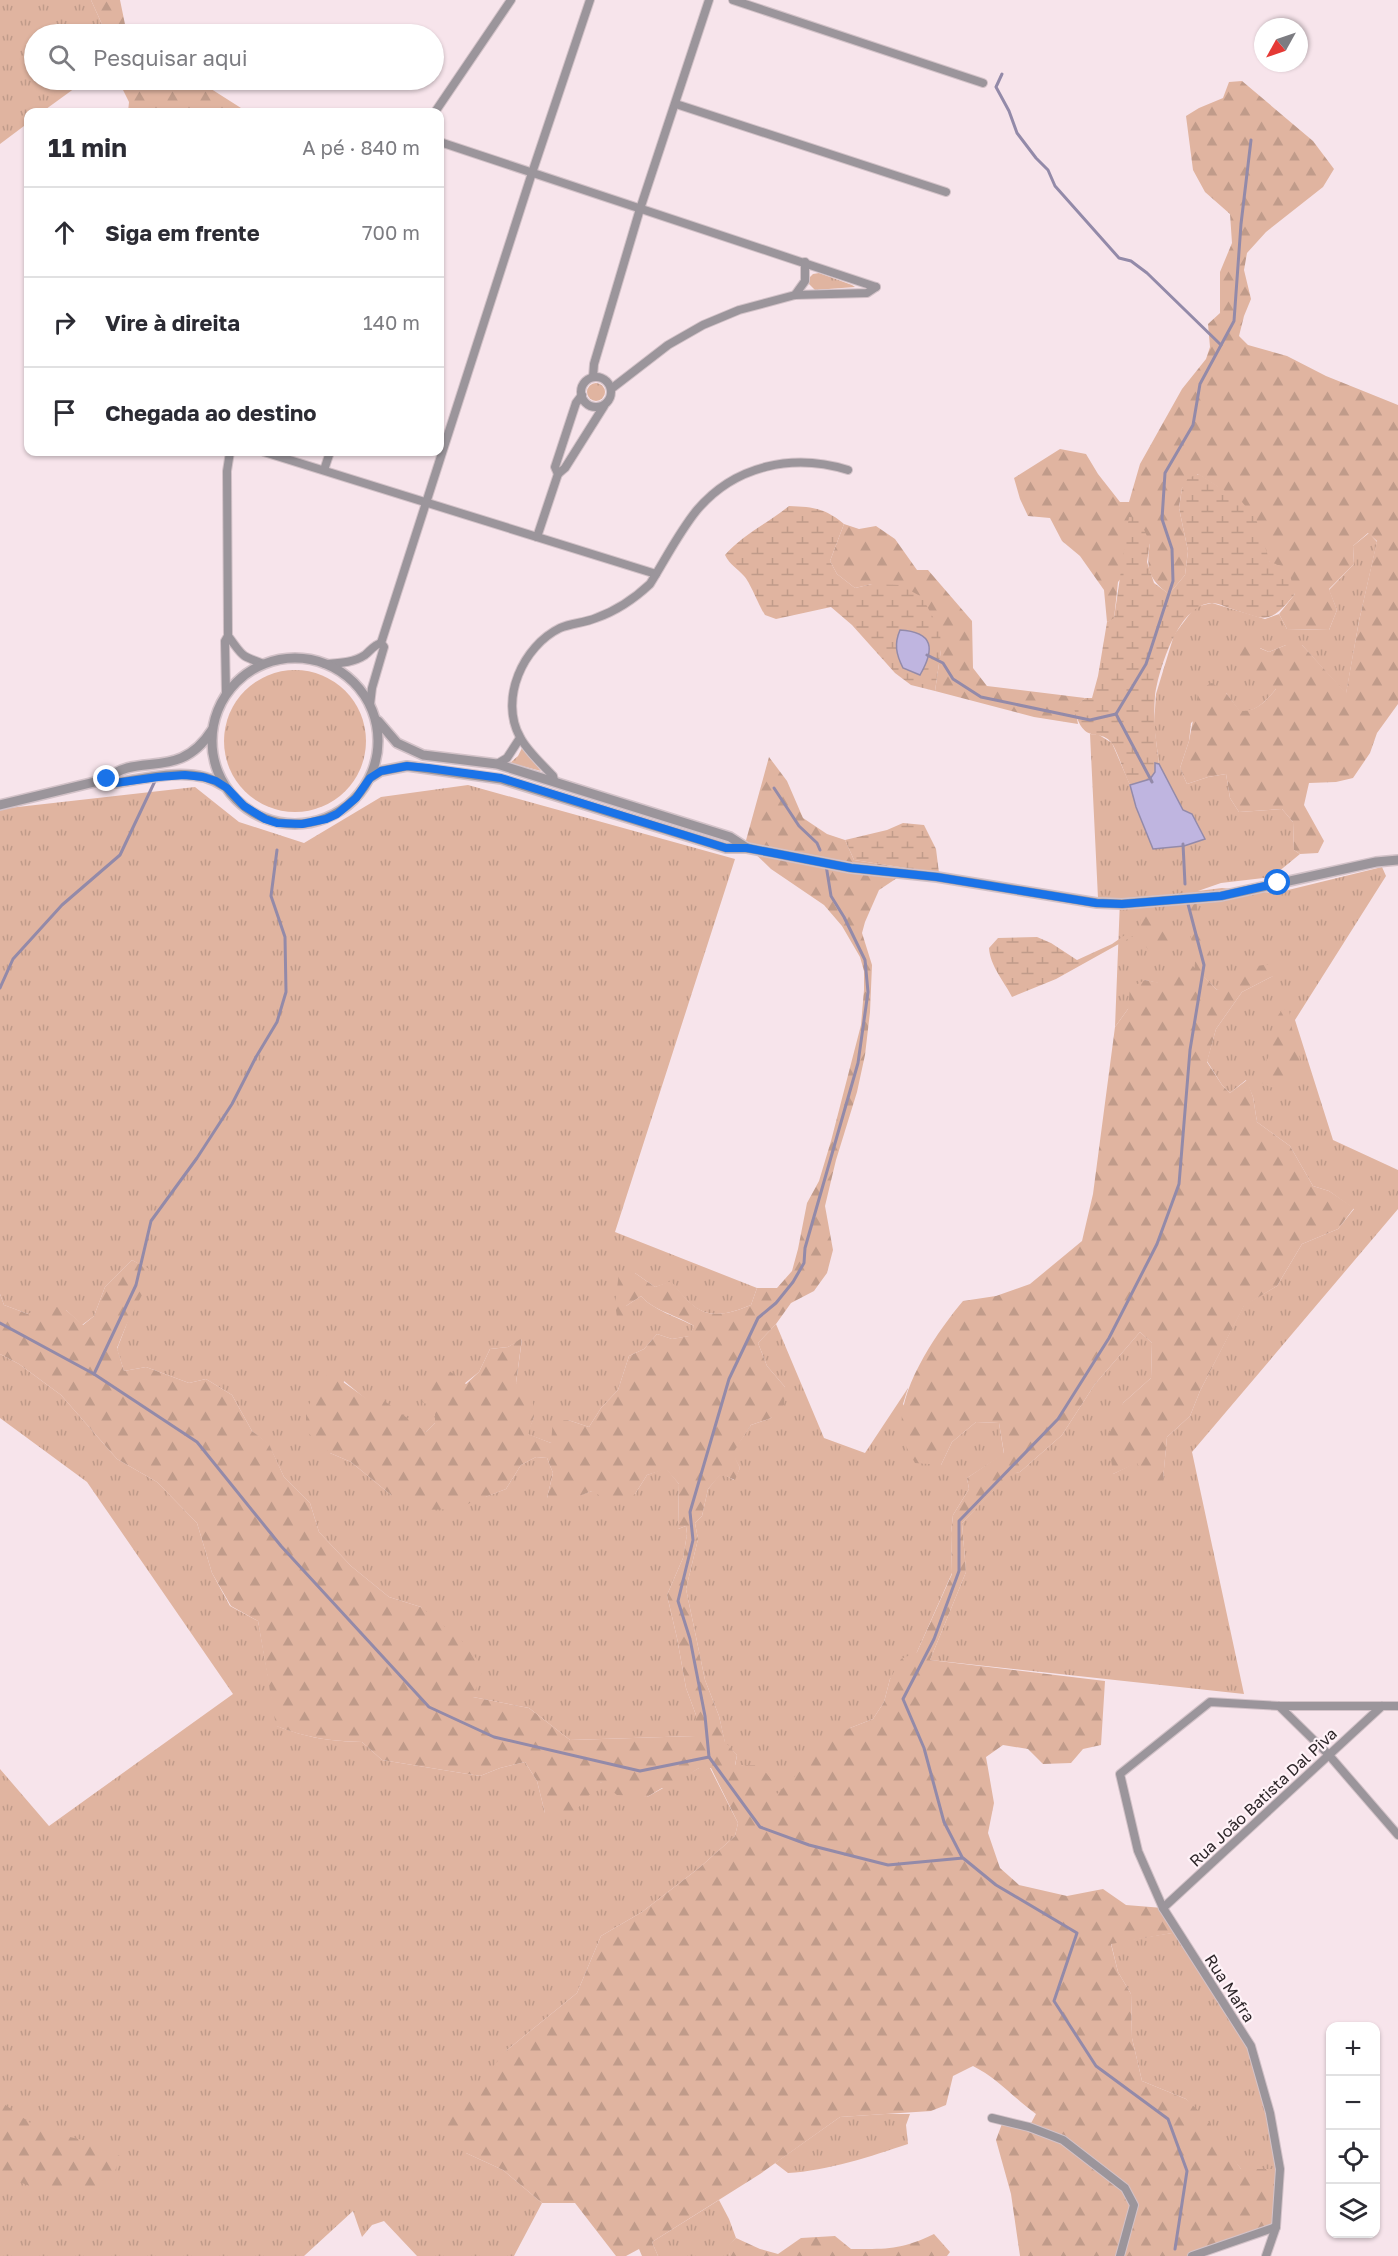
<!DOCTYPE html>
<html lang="pt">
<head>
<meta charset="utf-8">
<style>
  body { margin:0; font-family:"Golos Text",sans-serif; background:#f2f2f3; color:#2b2b33 }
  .controls { position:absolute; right:18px; bottom:18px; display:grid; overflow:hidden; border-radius:12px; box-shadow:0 2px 4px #0004 }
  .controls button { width:54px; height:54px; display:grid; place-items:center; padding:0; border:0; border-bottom:2px solid #e1e1e2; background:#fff; color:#2b2b33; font:30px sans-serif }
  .compass { position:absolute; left:1254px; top:18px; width:54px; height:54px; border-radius:50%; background:#fff; box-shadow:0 2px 4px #0004; rotate:230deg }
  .stop { position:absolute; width:18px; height:18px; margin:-14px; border:4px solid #1a73e8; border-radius:50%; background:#fff }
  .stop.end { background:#1a73e8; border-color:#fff; box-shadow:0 2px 6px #0008 }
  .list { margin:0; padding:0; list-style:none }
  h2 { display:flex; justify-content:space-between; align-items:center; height:78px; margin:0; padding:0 24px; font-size:26px }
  h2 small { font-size:20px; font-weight:400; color:#7c7c81 }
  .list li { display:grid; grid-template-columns:39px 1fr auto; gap:18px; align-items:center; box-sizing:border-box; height:90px; padding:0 24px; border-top:2px solid #e1e1e2 }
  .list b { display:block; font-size:22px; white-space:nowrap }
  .list em { font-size:20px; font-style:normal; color:#7c7c81 }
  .icon { flex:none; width:33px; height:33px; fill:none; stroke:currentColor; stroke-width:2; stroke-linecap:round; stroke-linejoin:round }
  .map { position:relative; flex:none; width:1398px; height:2256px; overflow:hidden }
  .search { position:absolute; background:#fff; box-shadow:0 2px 4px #0004; left:24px; top:24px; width:420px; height:66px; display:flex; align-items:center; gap:15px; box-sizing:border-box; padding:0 21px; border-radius:33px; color:#7c7c81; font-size:22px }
  .panel { position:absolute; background:#fff; box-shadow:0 2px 4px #0004; left:24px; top:108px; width:420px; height:348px; border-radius:12px }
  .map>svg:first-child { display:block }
  .grass { fill:url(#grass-tufts) }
  .forest { fill:url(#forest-firs) }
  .wetland { fill:url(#wetland-marsh) }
  .water { fill:#bfb5e0; stroke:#938aa9; stroke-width:1.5 }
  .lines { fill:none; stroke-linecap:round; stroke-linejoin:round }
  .stream { stroke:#938aa9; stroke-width:3 }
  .minor-casing { stroke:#d3c2c8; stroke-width:10 }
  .tertiary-casing { stroke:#d3c2c8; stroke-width:12 }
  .minor { stroke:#9b959b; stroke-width:8 }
  .tertiary { stroke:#9b959b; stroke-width:9 }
  .route { stroke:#1a73e8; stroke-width:8 }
  .labels { text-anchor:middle; stroke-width:4.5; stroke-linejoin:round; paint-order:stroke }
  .street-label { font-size:16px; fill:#2d2629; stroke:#fff3f8 }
</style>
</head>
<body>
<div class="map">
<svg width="1398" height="2256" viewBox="0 0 1398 2256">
  <defs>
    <pattern id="grass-tufts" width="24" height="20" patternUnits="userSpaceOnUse" patternTransform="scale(1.5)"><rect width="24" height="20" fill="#e0b4a0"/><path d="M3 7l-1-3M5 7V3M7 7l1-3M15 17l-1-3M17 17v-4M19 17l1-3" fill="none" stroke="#c09b8a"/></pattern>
    <pattern id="forest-firs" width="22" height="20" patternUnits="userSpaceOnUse" patternTransform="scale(1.5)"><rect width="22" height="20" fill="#e0b4a0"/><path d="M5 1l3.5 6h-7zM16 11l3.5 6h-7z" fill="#c09b8a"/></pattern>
    <pattern id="wetland-marsh" width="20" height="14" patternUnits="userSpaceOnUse" patternTransform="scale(1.5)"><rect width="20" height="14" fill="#e0b4a0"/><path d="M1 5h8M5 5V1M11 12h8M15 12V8" fill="none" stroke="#c09b8a"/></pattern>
  </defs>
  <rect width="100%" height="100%" fill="#f7e4eb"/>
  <g class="grass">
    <polygon points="0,0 91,0 105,31 102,34 34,34 34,80 86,80 42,112 28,112 28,123 0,144"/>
    <polygon points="819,273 852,285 855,287 815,290 809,284 809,278 813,274"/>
    <circle cx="596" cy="392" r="9"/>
    <path d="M1369,533L1377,542L1359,621L1346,694L1302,645H1286L1269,652L1260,648L1276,689C1266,701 1256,712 1240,712L1226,693L1191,723L1189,741L1180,768L1187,784L1208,777L1226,774L1230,798L1239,812L1282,809L1293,822L1294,850L1300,854L1272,877L1221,883L1198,891L1222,888L1276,893L1382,867L1386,876L1295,1020L1333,1140L1398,1170V1209L1192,1452L1244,1694L930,1660L966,1572L962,1523L1010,1473L1020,1472L1062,1435L1095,1384L1140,1332L1152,1343L1151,1378L1123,1403L1113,1474L1137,1462L1163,1479L1167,1437L1190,1416L1200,1391L1244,1305L1277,1286L1302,1244L1338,1229L1354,1209L1329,1191L1313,1186L1290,1146L1257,1122L1253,1097L1246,1080L1230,1093L1222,1085L1207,1061L1216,1029L1242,992L1273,976L1217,990L1183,957L1167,985L1145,980L1128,1009L1115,1027L1120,900L1098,898L1090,734L1099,735L1112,743L1130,785L1136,807L1153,849L1172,847L1183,810L1159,764L1154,725L1156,694L1174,635L1195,607L1212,603L1265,619L1279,614L1287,629L1329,630L1337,610L1329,590L1354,564L1353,546Z"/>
    <circle cx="295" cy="741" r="71"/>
    <polygon points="522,748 541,771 510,763 518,756"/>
    <path d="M468,785L735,859L615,1232L757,1288L751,1305C709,1322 698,1315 671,1282L655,1287L635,1273L626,1306L641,1296C653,1310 677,1317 694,1326L690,1336L672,1339L657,1334L644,1349L629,1356L618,1390L601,1408L589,1427L568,1420L551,1443L527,1434L534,1417L516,1383L522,1339L508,1347L490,1349L479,1372L435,1407V1423L426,1432L367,1400L344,1381L330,1453L351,1462L391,1495L485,1497L506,1489L521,1465L536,1457L547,1458L553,1473L547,1498L578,1496L592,1491L635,1494L647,1475L666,1468L679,1484L678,1529L686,1526L687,1534L683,1558L667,1595L677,1638L686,1688L696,1715V1736L570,1740L529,1708L473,1697L421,1607L389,1597L351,1566L319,1532L310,1503L284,1477L269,1445L252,1431L232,1395L206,1379L189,1383L146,1367L124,1371L117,1349L148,1269L132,1260L105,1287L94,1316L82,1325L66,1310L28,1314L4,1305L0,1294V809L195,787L239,822L304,843L381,797Z"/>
    <polygon points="776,1324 824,1438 865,1453 908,1388 903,1404 941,1465 952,1442 976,1422 999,1423 1004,1454 967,1478 969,1489 953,1515 951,1533 952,1573 917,1652 890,1679 884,1702 873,1719 850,1728 773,1799 735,1766 737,1755 725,1743 719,1716 705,1680 686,1589 698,1539 695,1523 702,1516 708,1489 721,1473 734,1480 740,1468 732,1453 751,1425 771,1418 785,1387 767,1366 758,1343"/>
    <path d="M0,1354L19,1364L61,1395L117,1459L157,1482L197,1523L212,1573L230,1606L258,1621L277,1726C307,1738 330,1741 362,1742L382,1760L480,1776L500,1768L525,1762L537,1781L545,1813L601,1782L647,1797L699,1768H710L738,1823L735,1836L699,1868L642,1912L601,1936L577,1993L507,2050L466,2153L503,2170L542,2203L514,2256H417L384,2221L372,2225L362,2237L353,2211L304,2256H0V1769L49,1826L233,1694L87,1482L0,1418Z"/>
    <polygon points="1178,1932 1251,2046 1280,2169 1241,2169 1186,2099 1142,2081 1132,2038 1131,1994 1118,1972 1111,1943"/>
    <path d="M885,2114H910L906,2125L908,2144C872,2156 827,2171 788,2173L775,2163L840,2117Z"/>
    <polygon points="719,2200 729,2219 736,2238 728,2246 730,2256 658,2256 652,2242"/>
  </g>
  <g class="forest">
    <polygon points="91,0 120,0 127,34 102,34 105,31"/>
    <polygon points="118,80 197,80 241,108 243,112 128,112 129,102"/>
    <path d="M1242,81L1313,141L1334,169L1323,187L1266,232L1247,253L1244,270L1251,299L1244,316L1239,336L1248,345L1287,356L1326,376L1398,405V704L1377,733L1370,753L1353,778L1336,782L1309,783L1304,805L1324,841L1318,853L1300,854L1294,850L1293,822L1282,809L1239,812L1230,798L1226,774L1208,777L1187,784L1180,768L1189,741L1199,689L1212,683L1226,693L1240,711C1256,712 1266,701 1276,689L1241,673L1233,660L1237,639L1269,652L1286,645H1302L1346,693L1359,621L1377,541L1368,533L1353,546L1354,564L1329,589L1337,610L1329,630L1287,629L1279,614L1295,594L1270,563L1263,546L1218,487L1198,474L1182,488L1179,508L1188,551L1185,575L1169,594C1148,579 1146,568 1150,543L1118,582L1114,619L1107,622L1104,590L1080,556L1062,541L1050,518L1028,516L1020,499L1014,478L1060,449L1086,454L1098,474L1120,502H1129L1140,464L1182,389L1206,359L1210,347L1208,324L1220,313V272L1232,243L1230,214L1205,192L1193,170L1186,116L1199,108L1223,98L1229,82Z"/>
    <polygon points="844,524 859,529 876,526 895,539 917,570 928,570 972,621 973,668 987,686 1085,698 1075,708 1078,724 1034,717 935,691 941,650 872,584 855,588 837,574 830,561"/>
    <path d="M769,757L787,781L803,818L827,834L845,840L854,860L939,873L931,881L897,878L879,890L865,922L862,933L872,965L870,1012L865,1055L857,1092L836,1160L825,1206L833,1250L827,1273L819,1284L814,1291L791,1303L776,1324L758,1343L767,1366L785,1387L784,1405L771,1418L751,1425L733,1453L740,1468L735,1480L721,1474L708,1489L702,1516L695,1523L698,1539L686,1589L705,1680L719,1716L725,1742L737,1755L735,1765H760L774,1783L773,1798L828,1743L850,1728L873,1719L884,1702L890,1679L901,1659L917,1652L952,1574L951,1533L953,1515L969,1489L967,1478L1004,1453L999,1423L976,1422L952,1442L941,1465L915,1463C911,1455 905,1446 903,1437C893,1395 937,1332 963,1301L996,1296L1030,1284L1082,1241L1093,1194L1115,1027L1128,1009L1130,988L1145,980L1167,984L1170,958L1183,956L1195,968C1195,956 1194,945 1190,934C1184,918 1177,912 1179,893L1194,891L1199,918L1206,929L1209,948L1210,964L1202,975L1217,990L1257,966L1277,963L1273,976L1242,992L1216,1029L1207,1062L1222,1085L1230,1093L1247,1080L1253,1097L1257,1122L1290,1146L1313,1186L1329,1191L1354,1208L1338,1229L1302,1244L1277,1286L1244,1306L1200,1391L1190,1416L1167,1437L1163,1480L1151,1488L1137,1463L1113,1474L1108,1436L1123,1403L1151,1378L1152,1343L1140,1332L1095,1384L1062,1435L1020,1472L1010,1474L962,1523L966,1572L930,1660L1105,1681L1101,1745L1083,1749L1071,1763L1043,1764L1028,1749L1003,1745L986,1757L994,1803L988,1833L1000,1868L1019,1885L1067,1896L1103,1889L1126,1905L1163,1908L1178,1932L1111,1944L1118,1972L1131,1994L1132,2038L1142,2081L1186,2099L1204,2116L1241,2169H1280L1276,2227L1203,2256H1020L1011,2194L996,2140L1003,2121L1029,2127L1036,2114C1014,2098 997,2078 973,2066L953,2076L946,2105L931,2111L840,2117L760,2174L652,2242L658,2256H642L639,2249L626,2256H616L575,2203H542L503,2170L466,2153L444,2125L507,2050L577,1993L601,1936L642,1912L699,1868L735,1836L738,1823L711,1768H699L685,1777L681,1790L662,1788L647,1797L617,1795L601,1782L568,1819L545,1813L537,1781L525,1762L500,1768L480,1776L382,1760L362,1742C330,1741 307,1738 276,1726L258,1621L231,1606L212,1573L197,1523L157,1482L117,1459L61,1395L19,1364L0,1354V1294L4,1305L28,1314L48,1304L66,1310L83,1325L94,1316L105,1287L132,1260L149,1269L143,1293L126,1326L117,1348L124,1371L146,1367L189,1383L206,1379L232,1395L252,1431L269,1444L284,1477L310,1503L319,1532L351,1566L389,1597L421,1607L468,1646L483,1669L473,1697L529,1708L570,1740L695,1736L696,1715L686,1688L677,1638L667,1595L683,1558L687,1534L686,1526L678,1529L679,1484L666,1469L647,1475L635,1494L617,1506L592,1491L554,1506L547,1498L553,1473L547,1458L536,1457L521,1465L506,1489L455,1509L424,1510L391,1495L351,1462L330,1453L306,1431V1411L318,1387L329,1372L367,1399L383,1400L426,1432L435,1423V1408L422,1402L431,1390V1374L447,1369L466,1384L479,1372L490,1349L508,1347L522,1338L516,1383L532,1392L534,1417L528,1434L551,1443L553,1420H568L589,1427L601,1408L618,1390L629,1356L644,1349L657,1334L672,1339L689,1336L694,1326C677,1315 654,1311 641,1296L626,1306L629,1324L617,1317L615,1304L619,1273H635L655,1287L671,1281C698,1315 709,1322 751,1305L757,1288H777L792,1271L798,1249L807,1203L819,1181L831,1141L861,1025L864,990V971L860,957L842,926L824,905L771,869L745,844Z"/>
    <path d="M1149,911L1157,915L1171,934L1168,944L1154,956C1146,949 1144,941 1135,935L1140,925L1141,915Z"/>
    <path d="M1289,1008C1290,1016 1291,1025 1293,1033C1301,1061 1309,1073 1279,1090L1263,1084L1260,1072L1272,1051L1274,1021L1282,1010Z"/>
    <polygon points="0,2101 40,2130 87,2141 120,2156 110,2187 32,2187 0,2174"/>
    <path d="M934,2234L950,2252L947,2256H730L727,2246L736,2238L760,2249L778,2254L801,2238L835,2236L851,2249C887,2249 901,2250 934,2234Z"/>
  </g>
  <g class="wetland">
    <path d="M1199,474L1242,502L1256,519L1270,562L1288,568L1295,594C1268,626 1267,620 1229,608C1224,606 1217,603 1212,603C1179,604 1159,668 1155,696C1153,719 1156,741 1159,764L1155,763V772L1150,779L1130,785C1124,773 1119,756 1113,745C1101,725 1084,749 1074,708L1085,698H1092L1098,676L1107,622L1114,618L1129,517L1139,518L1150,543L1147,562L1154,583L1169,594L1185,575L1188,551L1179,508L1182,488L1188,478Z"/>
    <path d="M789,506C813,507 825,508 844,524L830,561L837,574L855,588L872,584L900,585L922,597L940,630L941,650L935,691L911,685L895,673L852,625L831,607L776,619L765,615C759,606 750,582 744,576C737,568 730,565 725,555C742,535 768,523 789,506Z"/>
    <polygon points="903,823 924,825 936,849 939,873 854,860 845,840 887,830"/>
    <path d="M1125,935H1135L1056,979L1012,997C1004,981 990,966 989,948L998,938L1037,937L1051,943L1077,960L1112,944Z"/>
  </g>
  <g class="water">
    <path d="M900,630C934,632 935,649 920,675L903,668C896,654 894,644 900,630Z"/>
    <polygon points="1155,763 1159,764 1183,810 1192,814 1205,839 1184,846 1153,849 1136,807 1130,785 1150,779 1155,772"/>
  </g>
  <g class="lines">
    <g class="stream">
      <polyline points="1002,74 996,87 1009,111 1017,133 1036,158 1048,170 1055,186 1119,258 1131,261 1147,273 1221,345"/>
      <polyline points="927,655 943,663 953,679 981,697 1090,720 1116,714"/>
      <polyline points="1152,782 1116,714 1146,664 1173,581 1172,549 1162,519 1165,473 1193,425 1200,384 1234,321 1241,224 1251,140"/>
      <polyline points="774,788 799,826 817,843 820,850"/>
      <polyline points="1183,844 1185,884"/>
      <polyline points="0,988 13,959 62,905 120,855 155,781"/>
      <polyline points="0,1323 94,1374 197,1442 281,1546 429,1707 494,1737 640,1771 709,1757 760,1827 809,1845 888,1865 963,1858 996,1885 1077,1933 1054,2001 1096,2066 1168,2119 1187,2171 1175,2249"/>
      <polyline points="94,1374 136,1285 151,1221 197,1158 232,1104 256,1057 277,1022 286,992 285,937 271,896 277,850"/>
      <polyline points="709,1757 705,1716 690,1639 678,1601 693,1540 690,1512 729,1379 758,1318 776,1303 793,1282 804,1263 805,1248 858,1063 868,992 865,960 844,917 831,896 826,865"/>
      <polyline points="962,1857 944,1822 924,1748 903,1699 934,1639 959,1571 959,1521 1058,1419 1109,1338 1157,1244 1179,1184 1190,1050 1204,965 1188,904"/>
    </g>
    <g class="minor-casing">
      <g id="minor">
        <polyline points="733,0 983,83"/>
        <polyline points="676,104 946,192"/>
        <polyline points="435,112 511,0"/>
        <polyline points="440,142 876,287"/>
        <polyline points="795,295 805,281 805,262"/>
        <polyline points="593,377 594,364 640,209 709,0"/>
        <circle cx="596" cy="392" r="15"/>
        <polyline points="611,389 668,345 703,325 739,310 795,295 867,293 876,287"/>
        <polyline points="264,452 656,574"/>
        <polyline points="324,470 330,452"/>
        <polyline points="558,474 565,468 604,406"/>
        <polyline points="537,537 558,474 555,467 576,403 582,395"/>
        <path d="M228,636C244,657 239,655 264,664"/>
        <path d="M325,664C339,663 353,663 365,655C371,650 374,645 381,643"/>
        <polyline points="226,694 225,641 228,636 227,471 230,452"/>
        <polyline points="370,705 372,688 384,647 381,643 532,173 590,0"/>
        <polyline points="497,764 507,758 520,738"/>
        <path d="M554,780L553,776C542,764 527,751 520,737C499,699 523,646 560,628C572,623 584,623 596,618C616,611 634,599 650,584C665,560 679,532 697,510C735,465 793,453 848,470"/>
        <polyline points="1279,1706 1328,1754 1398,1835"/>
        <polyline points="1163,1908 1382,1706"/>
        <polyline points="992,2118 1029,2127 1063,2140 1125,2188 1134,2205 1120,2256"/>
        <polyline points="1192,2256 1276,2227"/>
        <polyline points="1266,2256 1276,2227 1280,2169 1270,2113 1251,2046 1163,1908 1138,1851 1120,1774 1210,1702 1279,1706 1398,1706"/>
      </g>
    </g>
    <g class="tertiary-casing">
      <g id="tertiary">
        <circle cx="295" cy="741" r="83"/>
        <polyline points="378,721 397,743 423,755 497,764 730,837 747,848"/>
        <polyline points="370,778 381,771 407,766 501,779 726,848 747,848 851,868 937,877 1097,903 1122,904 1221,896 1376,862 1398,860"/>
        <path d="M107,779L115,783C149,778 194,765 224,786"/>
        <path d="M0,805L107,779C138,751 179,782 212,730"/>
      </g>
    </g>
    <use href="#minor" class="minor"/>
    <use href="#tertiary" class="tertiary"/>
  </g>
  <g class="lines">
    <polyline class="route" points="107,779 115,783 158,777 185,775 203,777 216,781 227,788 244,806 265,819 277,823 302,824 326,819 337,814 356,798 370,778 381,771 407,766 428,768 501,778 726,848 747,848 851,868 937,877 1096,903 1122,904 1221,896 1278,883"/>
  </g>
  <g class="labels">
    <g class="street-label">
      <text transform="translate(1263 1797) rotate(-43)" y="6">Rua João Batista Dal Piva</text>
      <text transform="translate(1230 1988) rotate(57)" y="6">Rua Mafra</text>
    </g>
  </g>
</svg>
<div class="controls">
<button>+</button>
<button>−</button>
<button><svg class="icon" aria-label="locate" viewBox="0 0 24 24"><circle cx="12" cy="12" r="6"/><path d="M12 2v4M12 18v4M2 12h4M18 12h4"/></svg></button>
<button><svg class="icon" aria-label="layers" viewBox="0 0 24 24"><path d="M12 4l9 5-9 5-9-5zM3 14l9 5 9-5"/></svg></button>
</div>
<svg class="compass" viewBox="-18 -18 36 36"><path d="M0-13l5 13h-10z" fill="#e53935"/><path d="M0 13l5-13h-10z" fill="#7c7c81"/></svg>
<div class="stop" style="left:1278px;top:883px"></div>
<div class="stop end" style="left:107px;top:779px"></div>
<div class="search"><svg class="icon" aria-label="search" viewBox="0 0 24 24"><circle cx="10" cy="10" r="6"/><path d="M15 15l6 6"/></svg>Pesquisar aqui</div>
<section class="panel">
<h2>11 min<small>A pé · 840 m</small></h2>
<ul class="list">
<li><svg class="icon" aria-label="ahead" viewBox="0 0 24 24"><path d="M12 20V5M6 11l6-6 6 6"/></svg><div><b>Siga em frente</b></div><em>700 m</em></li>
<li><svg class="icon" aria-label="right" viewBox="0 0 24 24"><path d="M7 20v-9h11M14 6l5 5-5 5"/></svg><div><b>Vire à direita</b></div><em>140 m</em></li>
<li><svg class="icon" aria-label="arrive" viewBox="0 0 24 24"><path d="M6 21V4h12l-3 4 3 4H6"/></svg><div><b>Chegada ao destino</b></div></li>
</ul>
</section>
</div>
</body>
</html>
